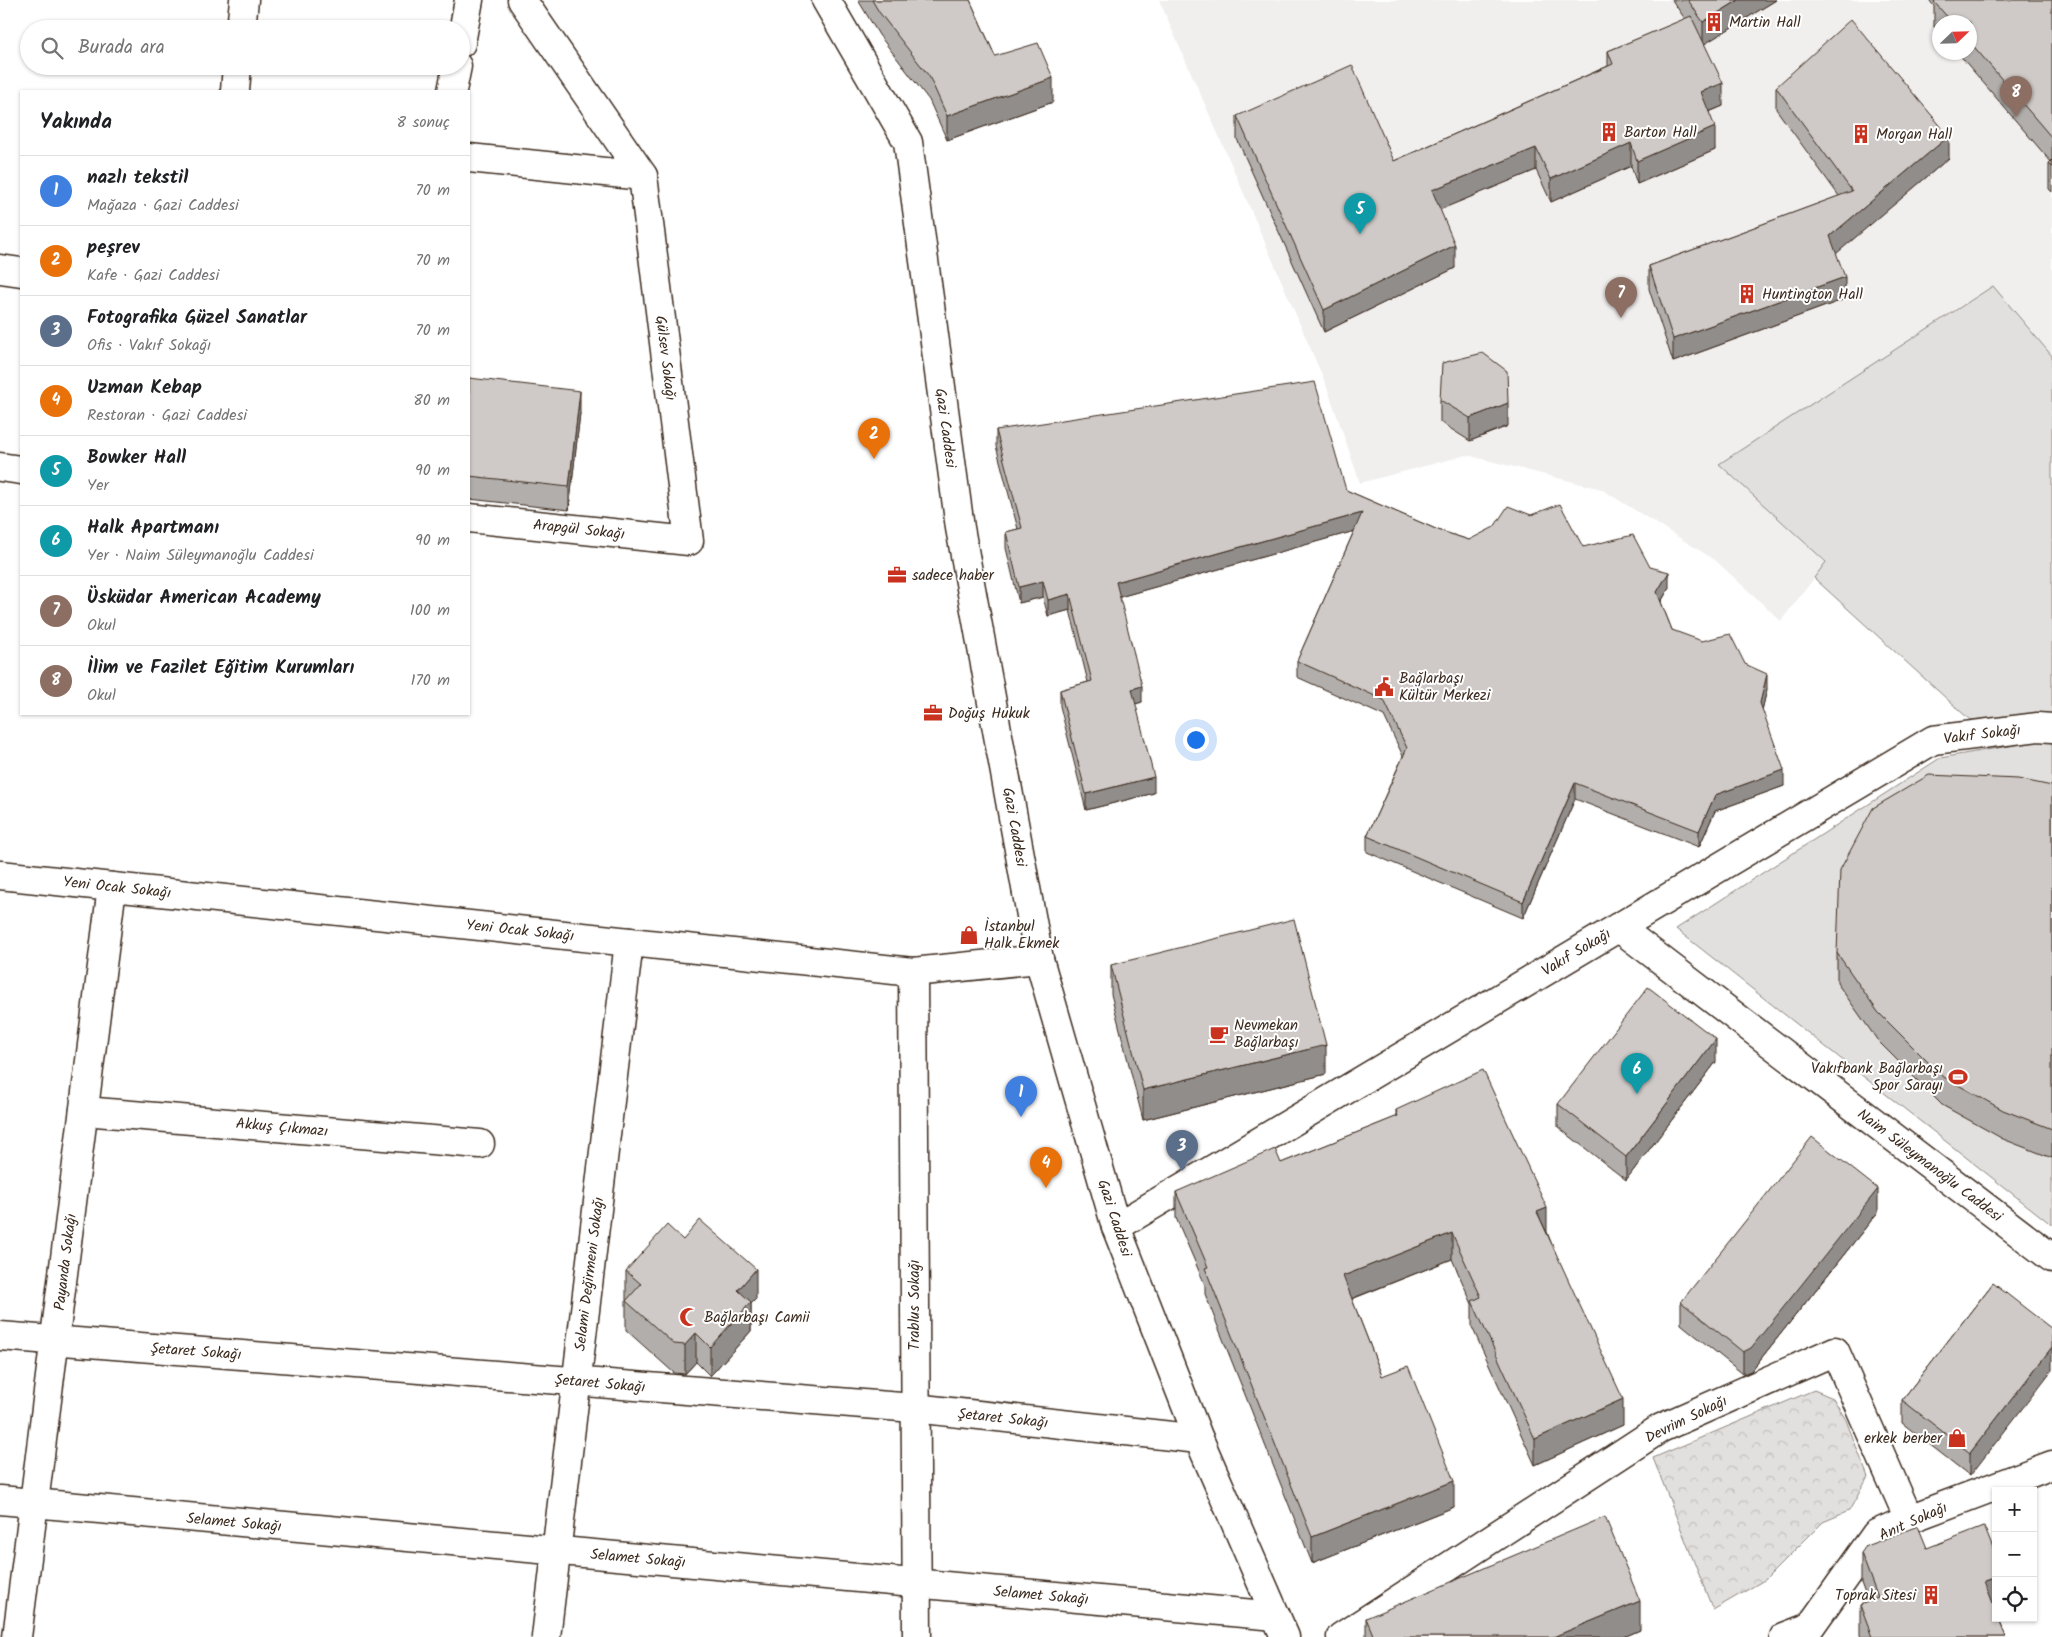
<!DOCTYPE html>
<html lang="tr">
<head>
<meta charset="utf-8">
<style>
  body { margin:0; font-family:Kalam,sans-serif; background:#f6f6f6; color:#202124 }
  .controls { position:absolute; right:15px; bottom:15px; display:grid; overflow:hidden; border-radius:0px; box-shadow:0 1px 4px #0004 }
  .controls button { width:45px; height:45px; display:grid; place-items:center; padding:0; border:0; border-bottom:1px solid #e0e0e0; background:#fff; color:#202124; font:25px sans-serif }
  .compass { position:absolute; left:1932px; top:15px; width:45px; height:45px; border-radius:50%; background:#fff; box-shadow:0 1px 4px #0004; rotate:67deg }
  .you { position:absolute; left:1195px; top:739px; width:18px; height:18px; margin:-12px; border:4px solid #fff; border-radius:50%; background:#1a73e8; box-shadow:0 0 0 8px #1a73e833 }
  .badge { display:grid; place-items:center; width:32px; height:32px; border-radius:50%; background:#c8321e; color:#fff; font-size:16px; font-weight:700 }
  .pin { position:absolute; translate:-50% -41px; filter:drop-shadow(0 1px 2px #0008) }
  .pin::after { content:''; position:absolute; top:26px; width:18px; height:15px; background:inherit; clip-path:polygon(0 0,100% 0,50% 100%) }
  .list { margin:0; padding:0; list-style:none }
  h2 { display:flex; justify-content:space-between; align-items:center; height:65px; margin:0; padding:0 20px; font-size:21px }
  h2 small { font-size:16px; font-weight:400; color:#757577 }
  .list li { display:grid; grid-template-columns:32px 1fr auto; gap:15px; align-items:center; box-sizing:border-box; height:70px; padding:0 20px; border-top:1px solid #e0e0e0 }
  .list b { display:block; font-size:19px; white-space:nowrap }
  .list p { margin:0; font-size:16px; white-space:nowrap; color:#757577 }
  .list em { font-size:16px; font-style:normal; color:#757577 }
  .icon { flex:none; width:28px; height:28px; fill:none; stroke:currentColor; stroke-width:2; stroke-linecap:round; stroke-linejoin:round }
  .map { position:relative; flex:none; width:2052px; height:1637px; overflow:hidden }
  .search { position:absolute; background:#fff; box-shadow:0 1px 4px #0004; left:20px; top:20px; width:450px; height:55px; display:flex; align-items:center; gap:12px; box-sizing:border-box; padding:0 18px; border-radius:28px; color:#757577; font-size:19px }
  .panel { position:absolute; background:#fff; box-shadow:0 1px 4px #0004; left:20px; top:90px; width:450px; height:625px; border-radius:0px }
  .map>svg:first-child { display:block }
  .built { fill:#f1efee; fill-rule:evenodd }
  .park { fill:url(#park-crowns); stroke:#8e857e }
  .pitch { fill:#e2e0de; stroke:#8e857e }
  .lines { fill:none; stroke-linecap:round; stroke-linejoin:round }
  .street-casing { stroke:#3b2a1e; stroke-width:31 }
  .secondary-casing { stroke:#3b2a1e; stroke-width:31 }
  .street { stroke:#fff; stroke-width:28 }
  .secondary { stroke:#fff; stroke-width:28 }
  .wall { fill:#b2aeab; stroke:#3b2a1e }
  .shaded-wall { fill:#918d8b; stroke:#3b2a1e }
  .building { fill:#cfcac7; stroke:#3b2a1e }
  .labels { text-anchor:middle; stroke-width:4; stroke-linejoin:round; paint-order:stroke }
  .poi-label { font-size:15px; fill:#3b2a1e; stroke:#fff; text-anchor:start }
  .street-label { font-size:15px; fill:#3b2a1e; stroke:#fff }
</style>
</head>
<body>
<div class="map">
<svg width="2052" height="1637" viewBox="0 0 2052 1637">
  <defs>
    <pattern id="park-crowns" width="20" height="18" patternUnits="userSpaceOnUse" patternTransform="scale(1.25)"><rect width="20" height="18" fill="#e2e0de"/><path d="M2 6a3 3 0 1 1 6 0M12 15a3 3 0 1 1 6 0" fill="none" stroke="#c3c0be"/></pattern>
  </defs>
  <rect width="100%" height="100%" fill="#fff"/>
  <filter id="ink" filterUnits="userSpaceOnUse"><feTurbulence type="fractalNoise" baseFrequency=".02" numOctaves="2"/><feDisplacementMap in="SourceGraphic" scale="10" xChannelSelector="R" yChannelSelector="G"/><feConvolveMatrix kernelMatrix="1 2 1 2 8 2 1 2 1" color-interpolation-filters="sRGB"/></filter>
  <g filter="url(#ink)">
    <path class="built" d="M1159,0H2052V356L1992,286L1720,465L1826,563L1781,621L1715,560L1601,489L1467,455L1360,483L1327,387L1232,166ZM1940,22H1970V52H1940Z"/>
    <polygon class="park" points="1814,1390 1833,1398 1846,1420 1868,1477 1849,1511 1823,1522 1766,1579 1713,1610 1653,1458"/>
    <g class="pitch">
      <polygon points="1993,286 2052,356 2052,716 2038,714 1970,720 1814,578 1826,562 1719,464"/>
      <polygon points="2038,741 2052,743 2052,1225 1676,929 1940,758"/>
    </g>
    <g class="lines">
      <g class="street-casing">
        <g id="street">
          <polyline points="241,29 244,0"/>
          <polyline points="461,43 469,0"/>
          <polyline points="235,91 237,66"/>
          <polyline points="452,91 457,66"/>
          <polyline points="469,158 643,176"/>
          <polyline points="0,269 21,272"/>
          <polyline points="0,467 21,470"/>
          <polyline points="469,518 689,541 643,176 522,0"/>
          <polyline points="0,875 913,972 1039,959"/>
          <polyline points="1618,927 2052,1258"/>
          <polyline points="913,972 917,1637"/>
          <polyline points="84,1111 480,1144"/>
          <polyline points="1116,1227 1933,740 2038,727 2052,728"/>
          <polyline points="0,1336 914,1408 1199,1439"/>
          <polyline points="0,1500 1276,1616"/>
          <polyline points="17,1637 112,887"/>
          <polyline points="546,1637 629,942"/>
          <polyline points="1341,1637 1661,1428 1835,1351 1909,1519"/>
          <polyline points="1784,1637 1810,1627 1876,1534 1909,1519 2052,1465"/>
        </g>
      </g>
      <g class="secondary-casing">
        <polyline id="secondary" points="826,0 908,142 960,528 1039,959 1116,1227 1199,1439 1285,1637"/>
      </g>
      <use href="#street" class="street"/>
      <use href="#secondary" class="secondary"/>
    </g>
    <g class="wall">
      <polygon points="858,0 970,0 995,56 1053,102 947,140 929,100 879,35"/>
      <polygon points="1672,0 1776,0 1704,44 1723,106 1709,112 1715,150 1637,184 1631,166 1551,202 1536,170 1440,209 1455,268 1324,332 1237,139 1237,116 1394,161 1608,66 1608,51 1685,19"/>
      <polygon points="1929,0 2052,0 2052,192 2049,189 2049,164 2051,162 1957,52 1970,52 1970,22 1940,22 1940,33 1934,27 1934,6"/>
      <polygon points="1776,87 1949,158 1836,253 1845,299 1673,362 1649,289 1649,266 1839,196 1776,109"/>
      <polygon points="469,378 580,413 569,510 469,499"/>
      <polygon points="1440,400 1508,426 1470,441 1440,422"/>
      <polygon points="996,430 1346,490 1438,530 1469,540 1583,547 1650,567 1669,588 1661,602 1672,630 1745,664 1767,689 1762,710 1784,786 1715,811 1699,847 1575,799 1523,918 1367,852 1367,836 1403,756 1384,716 1297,677 1297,661 1354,531 1119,597 1142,702 1135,704 1154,793 1086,810 1060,706 1060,690 1088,682 1070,610 1048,616 1043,597 1019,603 1006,548 1006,532 1018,529 996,446"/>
      <polygon points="2052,786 2052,1158 2003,1139 1942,1105 1878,1041 1837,983 1837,953"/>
      <polygon points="1111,965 1326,1074 1143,1120 1111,994"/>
      <polygon points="1716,1062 1626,1180 1558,1127 1558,1104"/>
      <polygon points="1396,1110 1547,1232 1623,1425 1535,1465 1472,1327 1472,1304 1452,1259 1352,1299 1382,1376 1454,1507 1312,1563 1205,1294 1205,1285 1176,1218 1176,1192 1281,1163 1396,1117"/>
      <polygon points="1878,1212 1751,1371 1743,1374 1681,1324 1681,1302"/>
      <polygon points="683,1240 756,1299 751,1304 751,1331 710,1376 696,1362 685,1374 674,1373 626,1330 626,1271"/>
      <polygon points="1993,1283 1970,1476 1902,1423 1902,1400"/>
      <polygon points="1927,1548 1994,1607 2006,1637 1861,1637 1860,1635 1860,1605 1868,1602 1861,1583 1861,1553"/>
      <polygon points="1366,1618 1640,1630 1624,1637 1366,1637"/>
    </g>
    <g class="shaded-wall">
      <polygon points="1739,0 1776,0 1703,45 1703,22"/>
      <polygon points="1053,78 1053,102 947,140 947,116"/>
      <polygon points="1723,83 1723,106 1701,115 1701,92"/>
      <polygon points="1715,127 1715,150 1637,184 1637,161"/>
      <polygon points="1949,136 1949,158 1830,259 1830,236"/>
      <polygon points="1631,143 1631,166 1551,202 1551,179"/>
      <polygon points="1536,148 1536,170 1432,213 1432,190"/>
      <polygon points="1455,245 1455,268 1324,332 1324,310"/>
      <polygon points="1845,277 1845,299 1673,362 1673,339"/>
      <polygon points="580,391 580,413 569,510 569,487"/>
      <polygon points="1508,403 1508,426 1470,441 1470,418"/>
      <polygon points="1362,513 1362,529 1116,598 1116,582"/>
      <polygon points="1669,572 1669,588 1657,608 1657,592"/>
      <polygon points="1043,581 1043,597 1019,603 1019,587"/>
      <polygon points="1070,594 1070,610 1048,616 1048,600"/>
      <polygon points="1767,674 1767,689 1760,719 1760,703"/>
      <polygon points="1142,686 1142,702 1132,705 1132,689"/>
      <polygon points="1784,770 1784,786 1715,811 1699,847 1699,831 1715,795"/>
      <polygon points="1154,777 1154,793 1086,810 1086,794"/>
      <polygon points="1575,783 1575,799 1523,918 1523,902"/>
      <polygon points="1716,1039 1716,1062 1626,1180 1626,1157"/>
      <polygon points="1326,1045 1326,1074 1143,1120 1143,1090"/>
      <polygon points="1878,1189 1878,1212 1751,1371 1743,1374 1743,1352"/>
      <polygon points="1547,1208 1547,1233 1537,1212"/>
      <polygon points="1452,1233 1452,1259 1343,1302 1343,1276"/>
      <polygon points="756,1269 756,1299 751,1304 751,1331 710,1376 710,1347 738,1290"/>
      <polygon points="696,1333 696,1362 685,1374 685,1345"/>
      <polygon points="2052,1347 2052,1370 1970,1476 1970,1453"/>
      <polygon points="1623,1399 1623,1425 1535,1465 1535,1439"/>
      <polygon points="1454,1481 1454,1507 1312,1563 1312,1537"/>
      <polygon points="1996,1577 1996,1606 1984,1611 1984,1581"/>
      <polygon points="1640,1601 1640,1630 1624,1637 1553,1637"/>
    </g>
    <g class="building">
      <polygon points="872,0 970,0 995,56 1038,43 1053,78 947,116 929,76 879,12"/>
      <polygon points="1688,0 1739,0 1703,22"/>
      <polygon points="1936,0 2052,0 2052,138 1970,42 1970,22 1952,22 1934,2"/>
      <polygon points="1691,16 1723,83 1701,92 1715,127 1637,161 1631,143 1551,179 1536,148 1432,190 1455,245 1324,310 1237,116 1352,65 1394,161 1613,64 1608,51"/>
      <polygon points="1851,19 1949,136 1830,236 1845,277 1673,339 1649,266 1852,191 1776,87"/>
      <polygon points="2052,161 2052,167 2049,164"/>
      <polygon points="1483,353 1507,371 1508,403 1470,418 1440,400 1442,363"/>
      <polygon points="469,378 580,391 569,487 469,476"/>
      <polygon points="1315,382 1346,490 1438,530 1469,540 1494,527 1508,506 1531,515 1560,504 1583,547 1633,535 1650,567 1669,572 1657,592 1672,630 1702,641 1730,634 1745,664 1767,674 1760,703 1784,770 1715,795 1699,831 1575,783 1523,902 1367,836 1407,748 1384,700 1297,661 1362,513 1116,582 1142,686 1132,689 1154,777 1086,794 1060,690 1092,681 1070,594 1048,600 1043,581 1019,587 1006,532 1022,528 996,430"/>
      <polygon points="1929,775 2018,779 2052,786 2052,1129 2003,1110 1942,1076 1878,1012 1837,953 1840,870 1873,808"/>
      <polygon points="1294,919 1326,1045 1143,1090 1111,965"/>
      <polygon points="1648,987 1716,1039 1626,1157 1558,1104"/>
      <polygon points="1483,1070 1547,1208 1537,1212 1623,1399 1535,1439 1472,1301 1481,1297 1452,1233 1343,1276 1382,1376 1408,1366 1454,1481 1312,1537 1205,1268 1208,1267 1176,1192 1275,1149 1281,1163 1398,1116 1396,1110"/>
      <polygon points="1812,1137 1878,1189 1751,1348 1743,1352 1681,1302"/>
      <polygon points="700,1220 756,1269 738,1290 751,1302 710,1347 696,1333 685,1345 674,1344 626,1301 641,1284 626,1271 667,1225 683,1240"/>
      <polygon points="1993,1283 2052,1329 2052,1347 1970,1453 1902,1400"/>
      <polygon points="1605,1517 1640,1601 1553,1637 1374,1637 1366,1618"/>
      <polygon points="1918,1526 1927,1548 1984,1526 1996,1556 1996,1577 1984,1581 1996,1612 1996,1618 1998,1618 2006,1637 1872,1637 1860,1605 1878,1598 1861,1553 1866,1546"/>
    </g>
  </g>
  <defs>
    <g id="building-bare" transform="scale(1.5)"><path d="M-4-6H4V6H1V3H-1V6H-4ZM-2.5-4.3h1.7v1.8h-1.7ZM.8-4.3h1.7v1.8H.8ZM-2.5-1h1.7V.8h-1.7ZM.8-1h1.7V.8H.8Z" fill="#c8321e" stroke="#fff" stroke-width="2.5" paint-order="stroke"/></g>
    <g id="office-bare" transform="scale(1.5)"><path d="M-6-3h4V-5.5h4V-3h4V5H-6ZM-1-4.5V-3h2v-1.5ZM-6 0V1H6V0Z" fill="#c8321e" stroke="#fff" stroke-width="2.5" paint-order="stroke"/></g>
    <g id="civic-bare" transform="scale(1.5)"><path d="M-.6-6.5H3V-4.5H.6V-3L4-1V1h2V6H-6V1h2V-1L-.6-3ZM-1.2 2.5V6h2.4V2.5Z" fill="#c8321e" stroke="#fff" stroke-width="2.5" paint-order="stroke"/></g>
    <g id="shop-bare" transform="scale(1.5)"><path d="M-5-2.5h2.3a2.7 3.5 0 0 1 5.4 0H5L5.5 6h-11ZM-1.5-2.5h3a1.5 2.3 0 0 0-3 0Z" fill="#c8321e" stroke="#fff" stroke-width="2.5" paint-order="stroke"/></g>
    <g id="cafe-bare" transform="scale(1.5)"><path d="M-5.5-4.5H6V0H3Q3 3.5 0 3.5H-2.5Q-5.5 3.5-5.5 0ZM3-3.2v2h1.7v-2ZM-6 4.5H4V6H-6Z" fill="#c8321e" stroke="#fff" stroke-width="2.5" paint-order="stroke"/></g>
    <g id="stadium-bare" transform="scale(1.5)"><path d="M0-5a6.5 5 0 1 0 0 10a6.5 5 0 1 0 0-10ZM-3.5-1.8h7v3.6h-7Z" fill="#c8321e" stroke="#fff" stroke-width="2.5" paint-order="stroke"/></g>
    <g id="mosque-bare" transform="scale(1.5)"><path d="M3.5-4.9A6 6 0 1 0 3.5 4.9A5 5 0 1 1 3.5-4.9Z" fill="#c8321e" stroke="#fff" stroke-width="2.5" paint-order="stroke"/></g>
  </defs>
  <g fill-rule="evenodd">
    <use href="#building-bare" x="1714" y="22"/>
    <use href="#building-bare" x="1609" y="132"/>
    <use href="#building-bare" x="1861" y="134"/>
    <use href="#building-bare" x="1747" y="294"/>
    <use href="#office-bare" x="897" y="575"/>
    <use href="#civic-bare" x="1384" y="687"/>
    <use href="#office-bare" x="933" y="713"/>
    <use href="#shop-bare" x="969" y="935"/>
    <use href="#cafe-bare" x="1219" y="1034"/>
    <use href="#stadium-bare" x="1958" y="1077"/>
    <use href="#mosque-bare" x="689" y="1317"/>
    <use href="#shop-bare" x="1957" y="1438"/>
    <use href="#building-bare" x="1931" y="1595"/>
  </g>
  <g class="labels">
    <g class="poi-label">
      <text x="1729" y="27">Martin Hall</text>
      <text x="1624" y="137">Barton Hall</text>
      <text x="1876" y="139">Morgan Hall</text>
      <text x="1762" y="299">Huntington Hall</text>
      <text x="912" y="580">sadece haber</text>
      <text x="1399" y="683">Bağlarbaşı<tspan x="1399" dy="17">Kültür Merkezi</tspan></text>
      <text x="948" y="718">Doğuş Hukuk</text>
      <text x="984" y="931">İstanbul<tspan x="984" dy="17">Halk Ekmek</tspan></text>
      <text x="1234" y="1030">Nevmekan<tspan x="1234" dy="17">Bağlarbaşı</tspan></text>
      <text x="1943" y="1073" text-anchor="end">Vakıfbank Bağlarbaşı<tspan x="1943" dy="17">Spor Sarayı</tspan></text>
      <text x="704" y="1322">Bağlarbaşı Camii</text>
      <text x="1942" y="1443" text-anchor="end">erkek berber</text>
      <text x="1916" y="1600" text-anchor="end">Toprak Sitesi</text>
    </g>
    <g class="street-label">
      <text transform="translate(666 358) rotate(83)" y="5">Gülsev Sokağı</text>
      <text transform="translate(946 428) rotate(82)" y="5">Gazi Caddesi</text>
      <text transform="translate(579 529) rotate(6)" y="5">Arapgül Sokağı</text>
      <text transform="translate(1982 734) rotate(-7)" y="5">Vakıf Sokağı</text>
      <text transform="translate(1015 827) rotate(80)" y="5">Gazi Caddesi</text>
      <text transform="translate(117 887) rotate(6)" y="5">Yeni Ocak Sokağı</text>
      <text transform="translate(520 930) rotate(6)" y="5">Yeni Ocak Sokağı</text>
      <text transform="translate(1576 952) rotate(-31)" y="5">Vakıf Sokağı</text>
      <text transform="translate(282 1127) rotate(5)" y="5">Akkuş Çıkmazı</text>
      <text transform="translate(1930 1165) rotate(37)" y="5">Naim Süleymanoğlu Caddesi</text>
      <text transform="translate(1115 1218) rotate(72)" y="5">Gazi Caddesi</text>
      <text transform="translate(65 1262) rotate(-83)" y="5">Payanda Sokağı</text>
      <text transform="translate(589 1274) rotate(-83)" y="5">Selami Değirmeni Sokağı</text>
      <text transform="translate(914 1305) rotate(-90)" y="5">Trablus Sokağı</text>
      <text transform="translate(196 1351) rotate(4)" y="5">Şetaret Sokağı</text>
      <text transform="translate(600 1383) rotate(5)" y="5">Şetaret Sokağı</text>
      <text transform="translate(1003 1418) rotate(6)" y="5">Şetaret Sokağı</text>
      <text transform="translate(1686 1419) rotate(-26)" y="5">Devrim Sokağı</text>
      <text transform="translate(1913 1521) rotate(-24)" y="5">Anıt Sokağı</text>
      <text transform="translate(234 1522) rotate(5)" y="5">Selamet Sokağı</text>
      <text transform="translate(638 1558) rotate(5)" y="5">Selamet Sokağı</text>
      <text transform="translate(1041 1595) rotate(5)" y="5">Selamet Sokağı</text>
    </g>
  </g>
</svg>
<div class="controls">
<button>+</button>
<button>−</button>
<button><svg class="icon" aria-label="locate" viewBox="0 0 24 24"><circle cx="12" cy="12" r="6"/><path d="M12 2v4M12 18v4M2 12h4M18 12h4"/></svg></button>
</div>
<svg class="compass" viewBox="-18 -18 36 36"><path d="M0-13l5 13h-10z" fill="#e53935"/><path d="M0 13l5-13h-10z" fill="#757577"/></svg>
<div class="you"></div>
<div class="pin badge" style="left:1021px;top:1117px;background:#3f7fe0">1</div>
<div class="pin badge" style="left:874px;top:459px;background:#e8710a">2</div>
<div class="pin badge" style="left:1182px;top:1171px;background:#5c6f8a">3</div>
<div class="pin badge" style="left:1046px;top:1188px;background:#e8710a">4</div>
<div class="pin badge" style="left:1360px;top:234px;background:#0f9aa8">5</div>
<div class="pin badge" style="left:1637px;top:1094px;background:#0f9aa8">6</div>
<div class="pin badge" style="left:1621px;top:318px;background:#8d6e63">7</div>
<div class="pin badge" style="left:2016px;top:117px;background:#8d6e63">8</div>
<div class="search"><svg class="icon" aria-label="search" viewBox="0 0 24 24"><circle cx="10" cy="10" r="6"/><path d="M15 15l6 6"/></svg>Burada ara</div>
<section class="panel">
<h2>Yakında<small>8 sonuç</small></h2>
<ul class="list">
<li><span class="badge" style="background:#3f7fe0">1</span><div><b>nazlı tekstil</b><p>Mağaza · Gazi Caddesi</p></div><em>70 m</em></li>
<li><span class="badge" style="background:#e8710a">2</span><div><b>peşrev</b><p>Kafe · Gazi Caddesi</p></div><em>70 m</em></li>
<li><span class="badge" style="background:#5c6f8a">3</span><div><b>Fotografika Güzel Sanatlar</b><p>Ofis · Vakıf Sokağı</p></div><em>70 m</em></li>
<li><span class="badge" style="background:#e8710a">4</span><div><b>Uzman Kebap</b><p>Restoran · Gazi Caddesi</p></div><em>80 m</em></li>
<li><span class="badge" style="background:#0f9aa8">5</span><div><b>Bowker Hall</b><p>Yer</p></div><em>90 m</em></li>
<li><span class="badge" style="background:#0f9aa8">6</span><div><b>Halk Apartmanı</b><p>Yer · Naim Süleymanoğlu Caddesi</p></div><em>90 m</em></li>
<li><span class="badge" style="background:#8d6e63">7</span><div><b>Üsküdar American Academy</b><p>Okul</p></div><em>100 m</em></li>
<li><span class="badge" style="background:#8d6e63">8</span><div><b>İlim ve Fazilet Eğitim Kurumları</b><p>Okul</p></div><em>170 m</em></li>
</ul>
</section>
</div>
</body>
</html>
